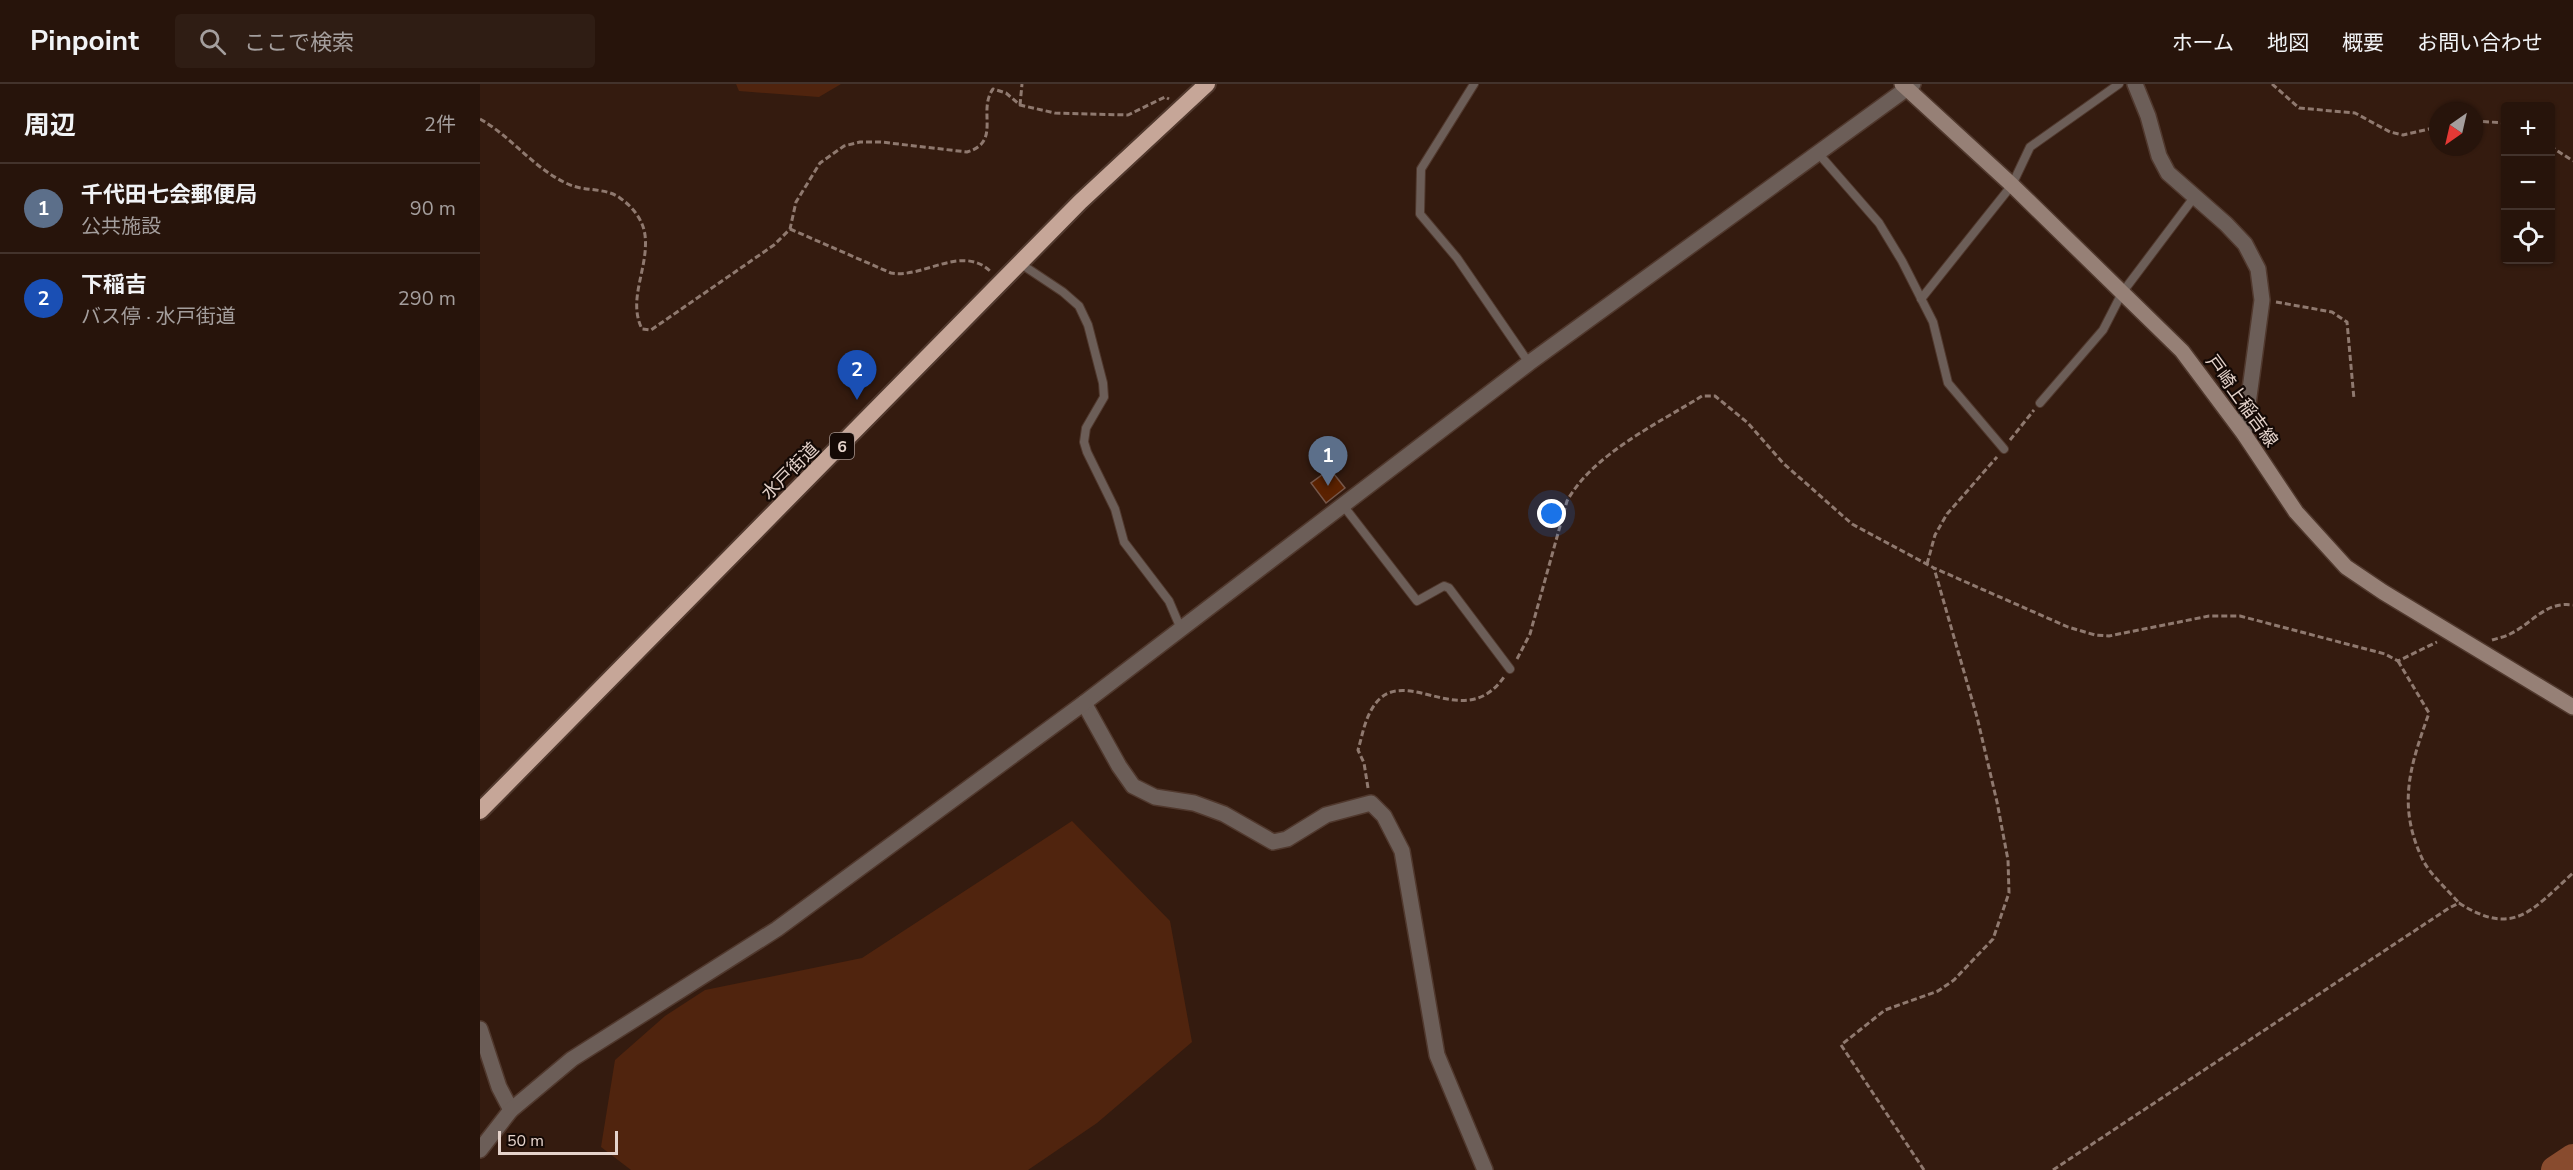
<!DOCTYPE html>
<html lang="ja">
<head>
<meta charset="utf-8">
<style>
  body { margin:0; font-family:"Nunito Sans","Noto Sans JP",sans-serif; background:#2f1d14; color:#f1f3f6 }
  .controls { position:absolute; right:18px; top:18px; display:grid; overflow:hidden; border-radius:6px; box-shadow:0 2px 4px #0004 }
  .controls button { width:54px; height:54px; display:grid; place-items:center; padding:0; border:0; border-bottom:2px solid #43332c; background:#27140b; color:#f1f3f6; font:30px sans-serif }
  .compass { position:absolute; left:1949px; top:18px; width:54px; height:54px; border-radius:50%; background:#27140b; box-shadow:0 2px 4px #0004; rotate:214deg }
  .scale { position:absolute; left:18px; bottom:15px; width:120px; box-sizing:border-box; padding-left:6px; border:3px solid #e5d3cb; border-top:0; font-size:16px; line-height:21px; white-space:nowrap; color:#e5d3cb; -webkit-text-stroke:4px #140905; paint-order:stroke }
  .you { position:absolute; left:1072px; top:430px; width:21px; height:21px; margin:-15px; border:4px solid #fff; border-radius:50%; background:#1a73e8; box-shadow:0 0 0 9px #1a73e833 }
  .badge { display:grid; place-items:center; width:39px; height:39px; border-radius:50%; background:#b45309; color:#fff; font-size:20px; font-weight:700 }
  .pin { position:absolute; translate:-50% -50px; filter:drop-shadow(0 2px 3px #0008) }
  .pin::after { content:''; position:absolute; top:32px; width:21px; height:18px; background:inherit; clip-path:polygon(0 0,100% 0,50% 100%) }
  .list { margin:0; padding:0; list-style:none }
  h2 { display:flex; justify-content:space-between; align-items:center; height:78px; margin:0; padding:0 24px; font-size:26px }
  h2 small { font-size:20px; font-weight:400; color:#a49e9d }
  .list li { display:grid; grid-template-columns:39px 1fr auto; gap:18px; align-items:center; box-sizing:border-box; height:90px; padding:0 24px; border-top:2px solid #43332c }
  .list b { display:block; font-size:22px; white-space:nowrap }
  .list p { margin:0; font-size:20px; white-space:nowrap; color:#a49e9d }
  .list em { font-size:20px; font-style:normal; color:#a49e9d }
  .icon { flex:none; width:33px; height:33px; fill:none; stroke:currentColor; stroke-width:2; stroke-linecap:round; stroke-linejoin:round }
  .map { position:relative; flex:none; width:2093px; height:1086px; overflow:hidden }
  header { display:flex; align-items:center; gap:36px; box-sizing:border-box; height:84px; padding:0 30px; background:#27140b; border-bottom:2px solid #43332c }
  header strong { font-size:28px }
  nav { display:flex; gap:33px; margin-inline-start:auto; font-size:21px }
  .search { width:420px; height:54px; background:#2f1d14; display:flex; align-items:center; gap:15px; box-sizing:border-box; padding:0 21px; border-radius:6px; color:#a49e9d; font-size:22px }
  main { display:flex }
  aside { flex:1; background:#27140b }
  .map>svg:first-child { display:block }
  .green { fill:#50240e }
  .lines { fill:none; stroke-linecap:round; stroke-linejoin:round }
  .river { stroke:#884b2e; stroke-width:28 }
  .building { fill:#5b2201; stroke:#76574a; stroke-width:1.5 }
  .service-casing { stroke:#50382d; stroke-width:10 }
  .minor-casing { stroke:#50382d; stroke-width:18 }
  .tertiary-casing { stroke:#50382d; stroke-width:18 }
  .secondary-casing { stroke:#50382d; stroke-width:18 }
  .trunk-casing { stroke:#50382d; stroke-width:20 }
  .path { stroke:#8f796f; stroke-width:3; stroke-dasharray:6 3; stroke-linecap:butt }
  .service { stroke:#6c5e58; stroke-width:8 }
  .minor { stroke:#6c5e58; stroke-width:15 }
  .tertiary { stroke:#6c5e58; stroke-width:15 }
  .secondary { stroke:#968076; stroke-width:15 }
  .trunk { stroke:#c6a698; stroke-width:16 }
  .labels { text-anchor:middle; stroke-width:4.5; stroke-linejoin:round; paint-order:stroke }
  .shield { fill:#140905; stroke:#a69690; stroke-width:1.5 }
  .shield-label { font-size:16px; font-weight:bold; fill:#e5d3cb }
  .street-label { font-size:18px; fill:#e5d3cb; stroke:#140905 }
</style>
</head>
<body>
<header>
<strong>Pinpoint</strong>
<div class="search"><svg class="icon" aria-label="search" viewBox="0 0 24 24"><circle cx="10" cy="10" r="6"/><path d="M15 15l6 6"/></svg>ここで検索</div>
<nav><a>ホーム</a><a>地図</a><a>概要</a><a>お問い合わせ</a></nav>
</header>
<main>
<aside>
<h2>周辺<small>2件</small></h2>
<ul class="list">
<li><span class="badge" style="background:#5c6f8a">1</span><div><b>千代田七会郵便局</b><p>公共施設</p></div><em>90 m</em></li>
<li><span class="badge" style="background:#1a4fb4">2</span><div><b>下稲吉</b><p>バス停 · 水戸街道</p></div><em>290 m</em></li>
</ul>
</aside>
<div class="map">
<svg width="2093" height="1086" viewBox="0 0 2093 1086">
  <rect width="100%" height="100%" fill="#341b0f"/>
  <g class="green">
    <polygon points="256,0 361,0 339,13 259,7"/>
    <polygon points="592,737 690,837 712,958 617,1039 548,1086 151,1086 121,1063 135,976 185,932 225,906 382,874"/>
  </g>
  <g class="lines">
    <polyline class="river" points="2075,1086 2093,1074"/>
  </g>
  <polygon class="building" points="850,385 865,404 846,419 831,399"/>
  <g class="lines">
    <g class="service-casing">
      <g id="service">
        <polyline points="994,0 941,85 940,130 977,174 1049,279"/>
        <polyline points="1338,69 1399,139 1422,177 1453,238 1468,299 1524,365"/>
        <polyline points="541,180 583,208 599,222 608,241 623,299 624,313 606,344 604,358 607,368 635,425 644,458 689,517 701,545"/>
        <polyline points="1441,215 1532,101 1550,63 1639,0"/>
        <polyline points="1560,319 1623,246 1642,209 1715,112"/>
        <polyline points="862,420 937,517 964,502 969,504 1030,585"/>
      </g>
    </g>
    <g class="minor-casing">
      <g id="minor">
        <polyline points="1655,0 1668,32 1679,72 1688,89 1746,140 1765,160 1778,185 1782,216 1764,350"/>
        <polyline points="604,619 639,682 653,702 675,713 714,719 744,730 793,758 807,755 846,731 891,719 904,732 922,767 957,971 1005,1086"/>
        <polyline points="0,945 19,1003 31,1026"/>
      </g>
    </g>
    <g class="tertiary-casing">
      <polyline id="tertiary" points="0,1066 31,1026 92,975 297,845 604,619 1049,279 1433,0"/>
    </g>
    <g class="secondary-casing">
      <polyline id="secondary" points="1422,0 1532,101 1702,267 1764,350 1816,428 1866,483 1903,508 2093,623"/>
    </g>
    <g class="trunk-casing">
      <polyline id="trunk" points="0,727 600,118 727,0"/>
    </g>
    <g class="path">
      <polyline points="1792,0 1819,24 1875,29 1910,48 1923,51 1958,43"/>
      <polyline points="540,21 542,0"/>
      <path d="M0,35C32,53 54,85 88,100C105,108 125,103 140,114C153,123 163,136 165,151C169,184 147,215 162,245L171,246L294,161L310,145L316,118L340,79L364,62L380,58H401L487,68C522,58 497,27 513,5L526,9L540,21L575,29L648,31L685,13L689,15"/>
      <polyline points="1994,37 2026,39"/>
      <polyline points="2070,62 2093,77"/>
      <path d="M310,145L411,189C442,195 482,160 510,187"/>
      <polyline points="1796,218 1852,228 1867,238 1874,315"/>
      <polyline points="1530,356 1554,326"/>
      <polyline points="1447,480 1455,451 1467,430 1517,373"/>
      <path d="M2012,556C2018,554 2025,553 2030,550C2053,539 2065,517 2093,521"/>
      <path d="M1037,575L1050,550L1087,417C1113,370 1177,340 1222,312H1235L1268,339L1303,379L1372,440L1454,484L1588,543L1615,551L1629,552L1729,532H1760L1905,570L1918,577L1957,558"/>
      <path d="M1918,577L1949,629C1931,680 1917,719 1941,772C1948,789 1967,805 1979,819"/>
      <path d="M888,704L884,679L878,666C881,656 883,645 887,635C915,564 980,656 1024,593"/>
      <polyline points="1444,1086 1361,961 1405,926 1458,907 1474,896 1513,855 1529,809 1528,776 1517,718 1497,633 1454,484"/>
      <path d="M1573,1086L1969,824L1979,819C2034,854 2052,826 2093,789"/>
    </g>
    <use href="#service" class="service"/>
    <use href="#minor" class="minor"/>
    <use href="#tertiary" class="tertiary"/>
    <use href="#secondary" class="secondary"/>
    <use href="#trunk" class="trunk"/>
  </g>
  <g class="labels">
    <rect class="shield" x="350" y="349" width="24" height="26" rx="4.5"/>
    <g class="shield-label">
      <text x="362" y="368">6</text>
    </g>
    <g class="street-label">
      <text transform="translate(1762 317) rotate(54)" y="6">戸崎上稲吉線</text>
      <text transform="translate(310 387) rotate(-45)" y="6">水戸街道</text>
    </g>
  </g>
</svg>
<div class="controls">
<button>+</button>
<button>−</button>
<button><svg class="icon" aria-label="locate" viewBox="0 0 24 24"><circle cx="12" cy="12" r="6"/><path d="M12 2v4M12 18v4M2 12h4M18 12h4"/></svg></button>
</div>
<svg class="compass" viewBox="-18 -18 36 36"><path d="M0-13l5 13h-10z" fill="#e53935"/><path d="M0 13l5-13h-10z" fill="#a49e9d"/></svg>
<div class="scale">50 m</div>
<div class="you"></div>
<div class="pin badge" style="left:848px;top:402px;background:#5c6f8a">1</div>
<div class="pin badge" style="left:377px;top:316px;background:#1a4fb4">2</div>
</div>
</main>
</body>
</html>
